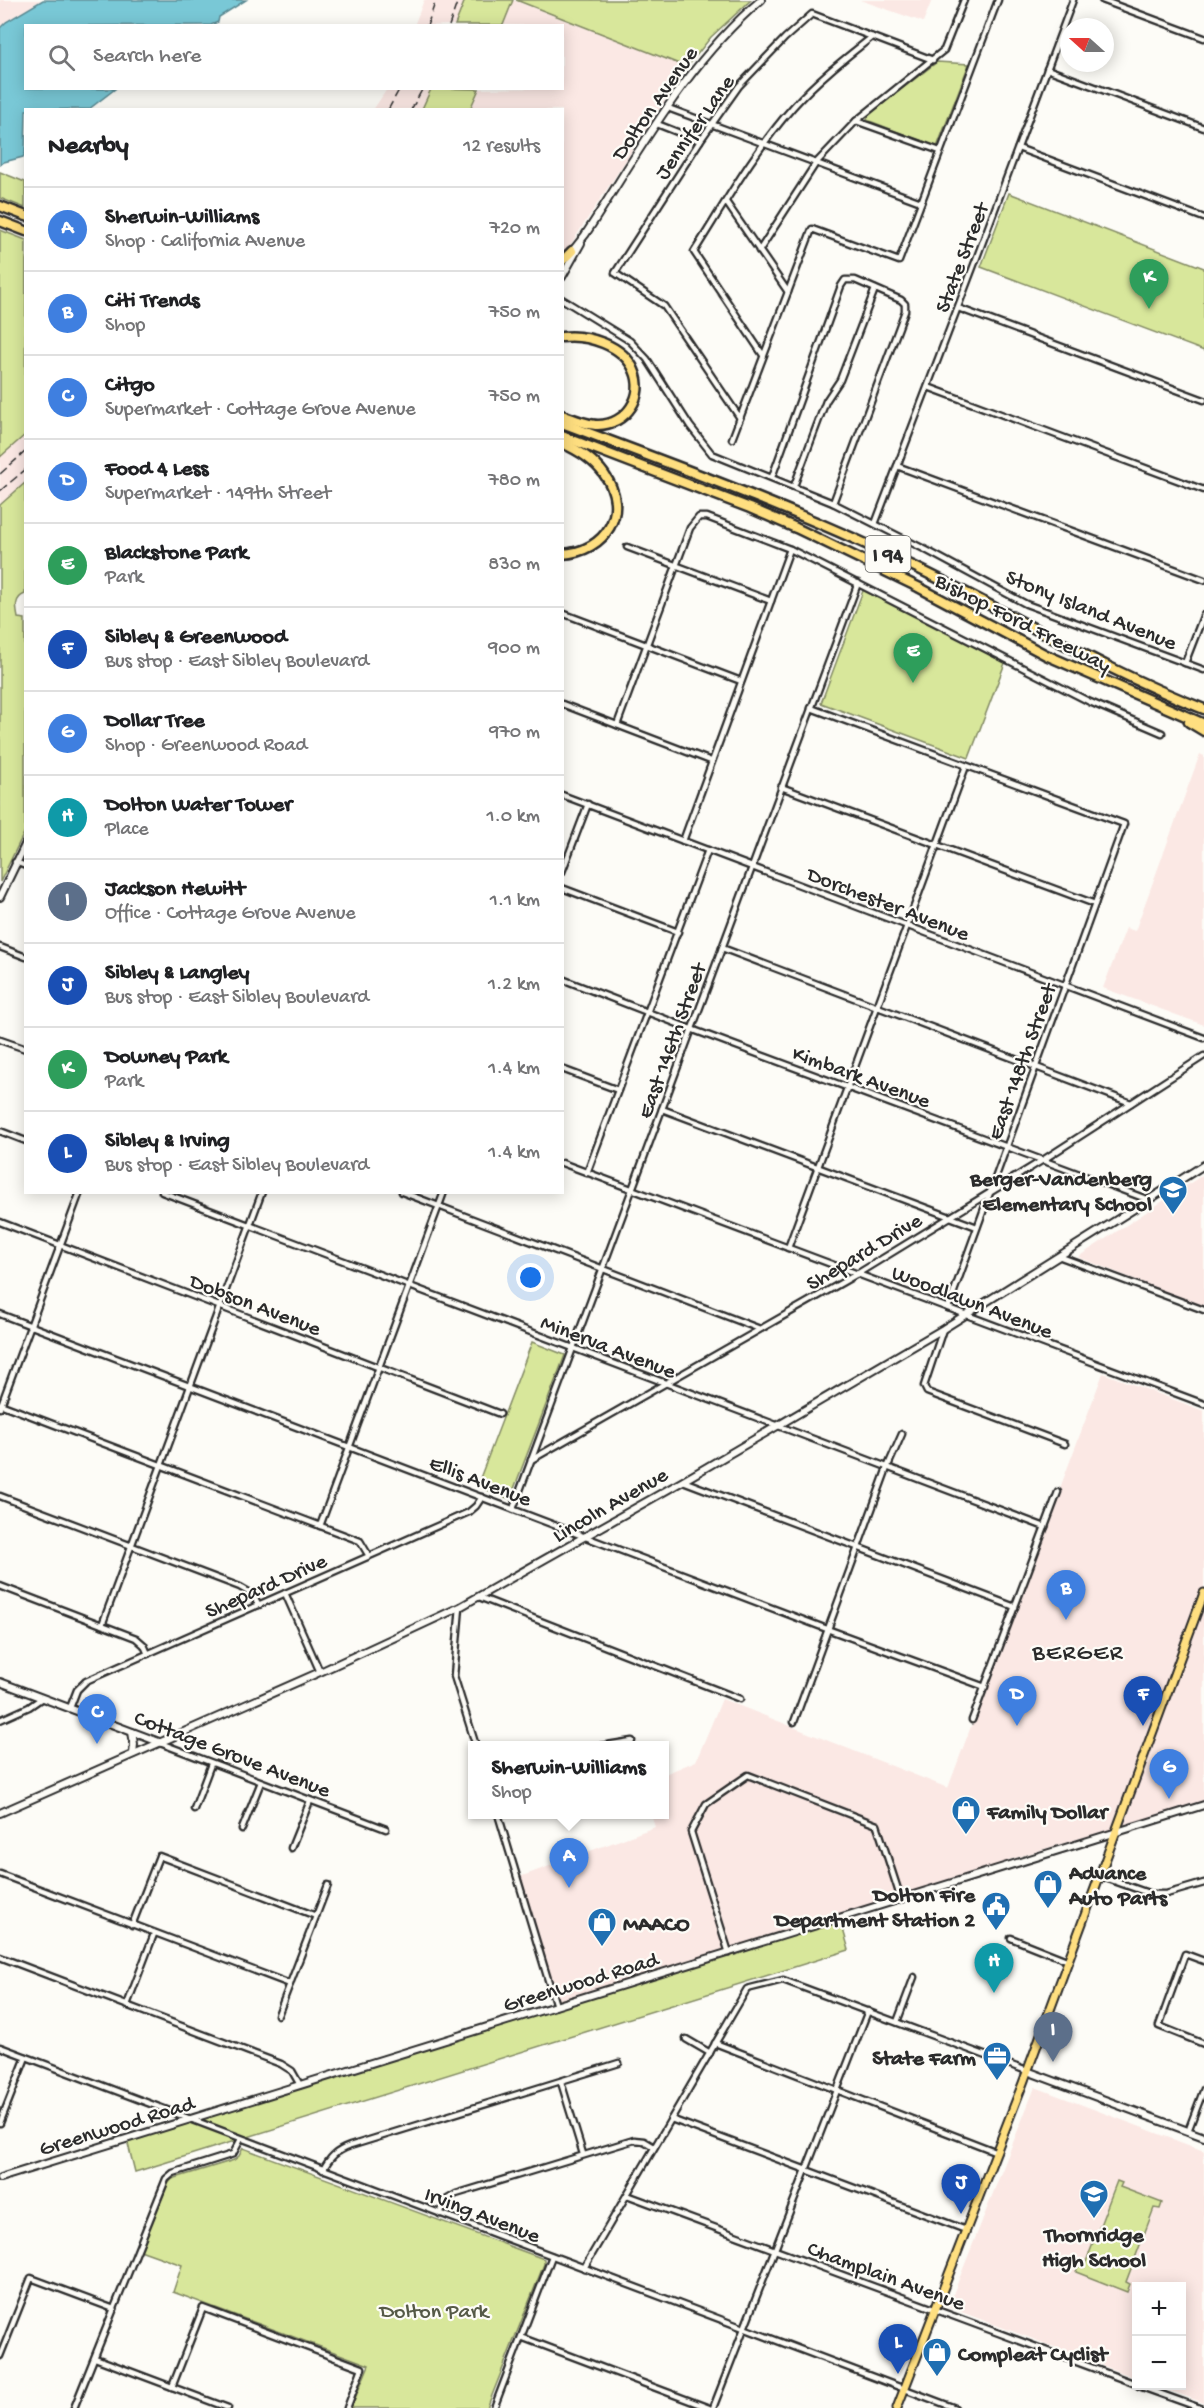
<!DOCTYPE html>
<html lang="en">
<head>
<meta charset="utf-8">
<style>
  body { margin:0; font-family:"Gochi Hand",sans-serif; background:#f2f2f2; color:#202124 }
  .controls { position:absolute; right:18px; bottom:18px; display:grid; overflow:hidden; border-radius:0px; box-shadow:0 3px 15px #0003 }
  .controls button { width:54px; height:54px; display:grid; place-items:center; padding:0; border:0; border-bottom:2px solid #e0e0e0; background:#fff; color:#202124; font:30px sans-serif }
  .compass { position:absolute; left:1060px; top:18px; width:54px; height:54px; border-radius:50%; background:#fff; box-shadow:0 3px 15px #0003; rotate:291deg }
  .you { position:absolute; left:531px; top:1278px; width:21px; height:21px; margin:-15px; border:4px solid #fff; border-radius:50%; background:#1a73e8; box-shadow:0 0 0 9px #1a73e833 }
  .badge { display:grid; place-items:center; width:39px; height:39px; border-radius:50%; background:#1f6fb2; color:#fff; font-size:20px; font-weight:700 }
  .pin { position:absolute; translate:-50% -50px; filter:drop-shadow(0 2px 3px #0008) }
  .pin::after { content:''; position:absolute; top:32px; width:21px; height:18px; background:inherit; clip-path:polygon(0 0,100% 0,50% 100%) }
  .popup { position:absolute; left:468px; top:1741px; width:201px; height:78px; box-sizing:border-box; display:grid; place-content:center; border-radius:0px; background:#fff; filter:drop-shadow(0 2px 4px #0005); font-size:20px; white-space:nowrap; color:#757577 }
  .popup b { font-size:22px; color:#202124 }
  .popup::after { content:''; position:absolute; left:50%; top:100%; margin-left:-12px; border:12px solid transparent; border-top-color:#fff }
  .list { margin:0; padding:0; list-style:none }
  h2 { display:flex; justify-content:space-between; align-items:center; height:78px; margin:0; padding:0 24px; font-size:26px }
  h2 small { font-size:20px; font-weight:400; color:#757577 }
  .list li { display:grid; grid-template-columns:39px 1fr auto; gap:18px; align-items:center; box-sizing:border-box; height:84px; padding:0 24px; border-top:2px solid #e0e0e0 }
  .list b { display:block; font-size:22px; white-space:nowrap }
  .list p { margin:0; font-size:20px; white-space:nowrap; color:#757577 }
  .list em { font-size:20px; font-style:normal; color:#757577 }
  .icon { flex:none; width:33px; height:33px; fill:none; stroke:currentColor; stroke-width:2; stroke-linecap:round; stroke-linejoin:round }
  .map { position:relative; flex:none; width:1204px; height:2408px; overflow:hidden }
  .search { position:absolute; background:#fff; box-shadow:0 3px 15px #0003; left:24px; top:24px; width:540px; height:66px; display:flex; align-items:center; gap:15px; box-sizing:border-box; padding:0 21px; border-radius:0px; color:#757577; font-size:22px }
  .panel { position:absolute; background:#fff; box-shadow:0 3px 15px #0003; left:24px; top:108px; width:540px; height:1086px; border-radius:0px }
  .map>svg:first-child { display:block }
  .built { fill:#fbe8e4 }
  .green { fill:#d8e79b; stroke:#828963; stroke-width:1.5 }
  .water { fill:#79c8d6; stroke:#5a8992; stroke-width:1.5 }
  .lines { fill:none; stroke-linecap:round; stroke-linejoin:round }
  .street-casing { stroke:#2b2b2b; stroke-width:9 }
  .secondary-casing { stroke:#2b2b2b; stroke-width:10 }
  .primary-casing { stroke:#2b2b2b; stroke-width:11 }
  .highway-casing { stroke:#2b2b2b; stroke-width:13 }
  .street { stroke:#fdfcf7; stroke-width:4.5 }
  .secondary { stroke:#fdfcf7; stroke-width:6 }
  .primary { stroke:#ffdf80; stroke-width:7 }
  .highway { stroke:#ffdf80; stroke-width:8 }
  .rail { stroke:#2b2b2b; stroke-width:1.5; stroke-dasharray:9 4.5; stroke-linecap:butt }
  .labels { text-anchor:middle; stroke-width:4.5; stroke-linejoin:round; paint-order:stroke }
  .shield { fill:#fdfcf7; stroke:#6a6a68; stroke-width:1.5 }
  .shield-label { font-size:21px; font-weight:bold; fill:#2b2b2b }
  .street-label { font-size:22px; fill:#2b2b2b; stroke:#fdfcf7 }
  .poi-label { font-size:22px; font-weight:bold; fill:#2b2b2b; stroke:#fdfcf7; text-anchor:start }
  .park-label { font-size:22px; fill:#565a47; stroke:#fdfcf7 }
  .neighbourhood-label { font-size:24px; letter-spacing:1.5px; fill:#2b2b2b; stroke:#fdfcf7 }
</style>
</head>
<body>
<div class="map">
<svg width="1204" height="2408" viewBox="0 0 1204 2408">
  <rect width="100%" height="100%" fill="#fdfcf7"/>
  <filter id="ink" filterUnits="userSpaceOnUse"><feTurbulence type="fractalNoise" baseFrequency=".0167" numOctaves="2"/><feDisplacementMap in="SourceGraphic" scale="12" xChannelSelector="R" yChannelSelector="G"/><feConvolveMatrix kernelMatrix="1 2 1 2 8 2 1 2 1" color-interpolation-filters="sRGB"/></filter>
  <g filter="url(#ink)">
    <g class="built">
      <polygon points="0,0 43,0 6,22 0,28"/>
      <polygon points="424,0 465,0 455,25 414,26"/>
      <polygon points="513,0 687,67 565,253 562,249 562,110 470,110 479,89 562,88 562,26 503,25"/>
      <polygon points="860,0 932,0 923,22"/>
      <polygon points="387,89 431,89 422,109 373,110"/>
      <polygon points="25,435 25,483 0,505 0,457"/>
      <polygon points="1200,754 1204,756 1204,1025 1103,988 1126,928 1135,931"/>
      <polygon points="1204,1174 1204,1307 1078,1257"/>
      <polygon points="1103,1373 1204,1411 1204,1801 1008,1860 1011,1866 556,2006 517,1878 655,1827 651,1815 665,1814 665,1774 696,1761 722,1699 948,1788"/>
      <polygon points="1035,2087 1204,2151 1204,2403 1157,2386 1182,2386 1182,2286 1136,2286 1136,2378 948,2307"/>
    </g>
    <g class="green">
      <polygon points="465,0 513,0 503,25 455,25"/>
      <polygon points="516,0 751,0 711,37 687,67"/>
      <polygon points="937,62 969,64 937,147 867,120 868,115"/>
      <polygon points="431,89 431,88 479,89 470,109 422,109"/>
      <polygon points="0,172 25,182 25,208 0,198"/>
      <polygon points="1009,193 1204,268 1204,351 981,267"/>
      <polygon points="0,230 26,240 25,435 0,457"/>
      <path d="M25,483V594C14,598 16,608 18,618L25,619V831L0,882V505Z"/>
      <polygon points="864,588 1005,663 969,758 821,703"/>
      <polygon points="532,1342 565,1355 510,1499 477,1486"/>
      <polygon points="840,1919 849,1950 135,2172 127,2140"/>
      <polygon points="243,2148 544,2259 544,2264 487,2408 351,2408 369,2365 173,2292 182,2265 140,2250 168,2184 172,2179 234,2160 239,2156"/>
      <polygon points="1117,2181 1122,2183 1120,2187 1162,2203 1160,2209 1154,2208 1126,2282 1130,2284 1127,2292 1076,2272 1078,2266 1084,2267"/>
    </g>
    <polygon class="water" points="43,0 246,0 219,17 218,22 211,25 26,26 26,88 115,89 89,109 26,110 25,153 23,157 4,162 0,165 0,28 6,22"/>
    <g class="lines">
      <g class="street-casing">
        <g id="street">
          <polyline points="1102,0 1204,38"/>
          <polyline points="1047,69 1204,128"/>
          <polyline points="668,108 921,202"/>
          <polyline points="856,121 940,151"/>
          <polyline points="657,124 700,141"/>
          <polyline points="1018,148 1204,218"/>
          <polyline points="726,202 788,292"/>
          <polyline points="759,251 816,163 856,121 944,50 964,0"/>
          <polyline points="562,299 630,341 647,359 690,426 712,454 833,503 926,550 1026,604 1204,670"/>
          <polyline points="958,308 1204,400"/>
          <path d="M763,355L694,252C725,203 754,151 793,107C816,81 844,59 872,37"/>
          <polyline points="928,387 1204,490"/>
          <polyline points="740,418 664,306 615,273 700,141 739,86 785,38 812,14 933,60"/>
          <polyline points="732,439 812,229 899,261 998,0"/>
          <polyline points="897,466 1204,580"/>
          <polyline points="772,477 841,286 845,280 855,280 901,300 905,304 905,311 833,503"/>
          <polyline points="794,486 826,401 840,380 875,289"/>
          <polyline points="875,524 977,257 1073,0"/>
          <polyline points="627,547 771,601"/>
          <polyline points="562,613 741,681"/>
          <polyline points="1185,663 1204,614"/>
          <polyline points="562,704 711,761"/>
          <polyline points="811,708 1124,824 948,1308"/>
          <polyline points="617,725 690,528 699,517 707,517 790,549 1090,702 1162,733"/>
          <polyline points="781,787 1095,904"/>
          <polyline points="562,795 1204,1038"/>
          <polyline points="683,841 790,549"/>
          <polyline points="15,862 26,866"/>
          <polyline points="562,872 588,804"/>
          <polyline points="562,888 678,932"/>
          <polyline points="0,947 26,957"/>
          <polyline points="722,948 1131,1103"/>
          <polyline points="562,979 691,1029 1149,1200"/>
          <polyline points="0,1040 26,1049"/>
          <polyline points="562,1069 618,1090"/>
          <polyline points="662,1109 977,1227"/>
          <polyline points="0,1131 26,1141"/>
          <polyline points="562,1163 1204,1404"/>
          <polyline points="587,1173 708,850"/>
          <polyline points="162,1192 1045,1527"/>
          <polyline points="402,1192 760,1329"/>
          <polyline points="0,1222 500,1414"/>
          <polyline points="788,1248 966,766"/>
          <polyline points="1061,1257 1204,1310"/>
          <polyline points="0,1314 827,1629 985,1687"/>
          <polyline points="943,1329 924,1386 927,1392 1065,1444"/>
          <polyline points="0,1404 360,1541 369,1556"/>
          <polyline points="0,1408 80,1192"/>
          <polyline points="531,1460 857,1274 1043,1160 1204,1056"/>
          <polyline points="683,1481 1015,1607"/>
          <polyline points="0,1496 240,1587 252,1594 259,1605"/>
          <polyline points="513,1509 858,583"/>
          <polyline points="320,1526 444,1192"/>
          <polyline points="0,1586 136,1638 144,1645 148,1654"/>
          <polyline points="285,1593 320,1672"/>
          <polyline points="479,1597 740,1699"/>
          <polyline points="460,1607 454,1676 476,1746"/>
          <polyline points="102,1625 262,1192"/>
          <polyline points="70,1708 77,1690 86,1681 469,1512 476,1506 482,1497"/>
          <polyline points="0,1720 29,1707 42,1698"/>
          <polyline points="972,1720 1058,1492"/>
          <polyline points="794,1722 887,1468 902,1434"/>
          <polyline points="160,1743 386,1829"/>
          <polyline points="601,1746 632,1741"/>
          <polyline points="194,1809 211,1764"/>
          <polyline points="498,1814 556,2006"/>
          <polyline points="242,1829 261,1782"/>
          <polyline points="291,1848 310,1801"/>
          <polyline points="0,1874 290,1984"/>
          <polyline points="1100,1876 1151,1894 1166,1894 1204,1883"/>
          <polyline points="132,1925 159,1856 316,1916"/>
          <polyline points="1011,1938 1069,1961"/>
          <polyline points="729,1953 691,1832 706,1804 748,1775 877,1825 901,1899"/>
          <polyline points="0,1957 281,2064 292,2071 300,2085"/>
          <polyline points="1204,1961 1185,1954 1159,2026 1204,2044"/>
          <polyline points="127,2005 154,1934"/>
          <polyline points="278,2015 328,1885"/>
          <polyline points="897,2022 914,1977"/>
          <polyline points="686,2039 710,2053"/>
          <polyline points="715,2043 997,2152"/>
          <polyline points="0,2047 955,2408"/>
          <polyline points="561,2082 583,2154"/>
          <polyline points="671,2119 966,2230"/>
          <polyline points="0,2123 26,2057"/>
          <polyline points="1188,2131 1204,2089"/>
          <path d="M323,2170C330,2157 336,2151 350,2146L619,2063"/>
          <polyline points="627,2195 1136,2384"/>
          <polyline points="440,2214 446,2200 456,2194 634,2140 644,2141 654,2147"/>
          <polyline points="584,2268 747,1989 783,1980 1027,2071"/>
          <polyline points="521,2337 709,2408"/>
          <polyline points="0,2356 31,2278 114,2309"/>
          <polyline points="95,2358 228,2408"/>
          <polyline points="1139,2386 1200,2408"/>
          <polyline points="172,2387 203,2308 362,2368 347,2408"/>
          <polyline points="74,2408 166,2179 173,2173 233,2154 241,2139"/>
          <polyline points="494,2408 552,2256"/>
          <polyline points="713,2408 868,2011"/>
        </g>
      </g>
      <g class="secondary-casing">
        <g id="secondary">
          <path d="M570,254L585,235C638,154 686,63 761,0"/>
          <polyline points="562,277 581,243"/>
          <polyline points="0,897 26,843"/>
          <polyline points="0,1682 159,1742"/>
          <polyline points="132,1732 134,1744 133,1754"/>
          <polyline points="0,1813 320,1672 460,1607 683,1481 943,1329 1204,1165"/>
          <polyline points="1027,2071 1204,2137"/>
          <polyline points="0,2178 1204,1805"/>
        </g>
      </g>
      <g class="primary-casing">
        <polyline id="primary" points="897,2408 1023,2083 1204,1593"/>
      </g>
      <g class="highway-casing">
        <g id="highway">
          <polyline points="0,206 26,216"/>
          <polyline points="0,221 26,231"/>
          <polyline points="562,261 572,251"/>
          <path d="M562,337C587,334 623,345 634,370C646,396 626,425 598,425C587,425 573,419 562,415"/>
          <path d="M562,423C682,468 800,511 915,567C1012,614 1103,670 1204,709"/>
          <polyline points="562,436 750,508 796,528 918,587 1046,655 1204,724"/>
          <path d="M562,443C578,450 594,460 604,474C631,511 606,552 562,554"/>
          <polyline points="1189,722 1204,731"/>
        </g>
      </g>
      <use href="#street" class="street"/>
      <use href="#secondary" class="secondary"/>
      <use href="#primary" class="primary"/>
      <use href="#highway" class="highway"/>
      <g class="rail">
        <polyline points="427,26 436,0"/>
        <polyline points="449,26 458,0"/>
        <polyline points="388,110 400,88"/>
        <polyline points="411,110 423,88"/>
        <polyline points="0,474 26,451"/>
        <polyline points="0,491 26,469"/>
      </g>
    </g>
  </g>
  <defs>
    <g id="school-pin" transform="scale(1.5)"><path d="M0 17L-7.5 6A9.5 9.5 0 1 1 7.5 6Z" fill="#1f6fb2" stroke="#fdfcf7"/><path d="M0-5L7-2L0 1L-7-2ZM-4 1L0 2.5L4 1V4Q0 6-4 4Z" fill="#fff"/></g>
    <g id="shop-pin" transform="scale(1.5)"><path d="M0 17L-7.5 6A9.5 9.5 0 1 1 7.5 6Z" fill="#1f6fb2" stroke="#fdfcf7"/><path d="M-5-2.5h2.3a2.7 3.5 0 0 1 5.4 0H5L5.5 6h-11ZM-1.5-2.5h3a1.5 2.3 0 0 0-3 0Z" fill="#fff"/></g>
    <g id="civic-pin" transform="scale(1.5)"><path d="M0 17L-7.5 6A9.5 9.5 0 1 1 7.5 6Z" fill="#1f6fb2" stroke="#fdfcf7"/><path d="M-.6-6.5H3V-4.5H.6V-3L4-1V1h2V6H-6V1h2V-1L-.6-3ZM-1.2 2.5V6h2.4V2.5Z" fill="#fff"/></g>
    <g id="office-pin" transform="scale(1.5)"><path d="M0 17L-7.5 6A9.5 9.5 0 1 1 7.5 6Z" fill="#1f6fb2" stroke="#fdfcf7"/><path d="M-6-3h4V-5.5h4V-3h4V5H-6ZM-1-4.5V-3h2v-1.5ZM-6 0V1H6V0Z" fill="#fff"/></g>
  </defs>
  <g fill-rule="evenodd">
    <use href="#school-pin" x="1173" y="1190"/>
    <use href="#shop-pin" x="966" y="1810"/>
    <use href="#shop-pin" x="1048" y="1884"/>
    <use href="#civic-pin" x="996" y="1906"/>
    <use href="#shop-pin" x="602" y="1922"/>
    <use href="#office-pin" x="997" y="2056"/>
    <use href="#school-pin" x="1094" y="2194"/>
    <use href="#shop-pin" x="937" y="2352"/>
  </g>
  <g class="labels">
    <rect class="shield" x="865.5" y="536" width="45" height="36" rx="4.5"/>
    <g class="shield-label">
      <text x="888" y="561">I 94</text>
    </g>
    <g class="street-label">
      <text transform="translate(653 102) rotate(-55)" y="8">Dolton Avenue</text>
      <text transform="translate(693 126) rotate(-55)" y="8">Jennifer Lane</text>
      <text transform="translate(960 257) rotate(-69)" y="8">State Street</text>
      <text transform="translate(1092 608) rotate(22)" y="8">Stony Island Avenue</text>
      <text transform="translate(1024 621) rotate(27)" y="8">Bishop Ford Freeway</text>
      <text transform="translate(889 902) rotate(21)" y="8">Dorchester Avenue</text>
      <text transform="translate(670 1040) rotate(-70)" y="8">East 146th Street</text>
      <text transform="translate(1020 1061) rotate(-70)" y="8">East 148th Street</text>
      <text transform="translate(862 1075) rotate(20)" y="8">Kimbark Avenue</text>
      <text transform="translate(863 1250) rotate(-31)" y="8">Shepard Drive</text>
      <text transform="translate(973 1300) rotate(21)" y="8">Woodlawn Avenue</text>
      <text transform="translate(256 1303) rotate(21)" y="8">Dobson Avenue</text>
      <text transform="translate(609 1345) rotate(21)" y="8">Minerva Avenue</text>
      <text transform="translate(481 1479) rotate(21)" y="8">Ellis Avenue</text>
      <text transform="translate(609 1503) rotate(-30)" y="8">Lincoln Avenue</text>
      <text transform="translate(265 1584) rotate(-24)" y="8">Shepard Drive</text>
      <text transform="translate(233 1752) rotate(21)" y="8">Cottage Grove Avenue</text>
      <text transform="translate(580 1980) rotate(-17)" y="8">Greenwood Road</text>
      <text transform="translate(116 2124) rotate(-17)" y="8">Greenwood Road</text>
      <text transform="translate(483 2213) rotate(21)" y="8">Irving Avenue</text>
      <text transform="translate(887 2274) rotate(20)" y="8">Champlain Avenue</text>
    </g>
    <g class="poi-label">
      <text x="1152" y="1185" text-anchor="end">Berger-Vandenberg<tspan x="1152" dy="25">Elementary School</tspan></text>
      <text x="987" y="1818">Family Dollar</text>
      <text x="1069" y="1879">Advance<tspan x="1069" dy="25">Auto Parts</tspan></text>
      <text x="975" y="1901" text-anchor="end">Dolton Fire<tspan x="975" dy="25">Department Station 2</tspan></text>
      <text x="623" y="1930">MAACO</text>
      <text x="976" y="2064" text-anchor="end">State Farm</text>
      <text x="1094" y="2241" text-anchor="middle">Thornridge<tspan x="1094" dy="25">High School</tspan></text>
      <text x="958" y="2360">Compleat Cyclist</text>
    </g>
    <g class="park-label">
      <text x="434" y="2317">Dolton Park</text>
    </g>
    <g class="neighbourhood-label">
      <text x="1078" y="1659">BERGER</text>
    </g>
  </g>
</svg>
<div class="controls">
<button>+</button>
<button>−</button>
</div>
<svg class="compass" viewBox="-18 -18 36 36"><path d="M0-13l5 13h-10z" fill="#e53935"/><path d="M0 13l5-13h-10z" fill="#757577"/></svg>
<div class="you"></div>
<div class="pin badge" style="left:569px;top:1888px;background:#3f7fe0">A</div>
<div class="popup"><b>Sherwin-Williams</b>Shop</div>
<div class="pin badge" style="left:1066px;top:1620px;background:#3f7fe0">B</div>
<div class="pin badge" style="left:97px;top:1744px;background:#3f7fe0">C</div>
<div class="pin badge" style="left:1017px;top:1726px;background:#3f7fe0">D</div>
<div class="pin badge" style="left:913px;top:683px;background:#2e9e5b">E</div>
<div class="pin badge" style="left:1143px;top:1726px;background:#1a4fb4">F</div>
<div class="pin badge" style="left:1169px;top:1799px;background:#3f7fe0">G</div>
<div class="pin badge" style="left:994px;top:1993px;background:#0f9aa8">H</div>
<div class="pin badge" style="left:1053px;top:2062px;background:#5c6f8a">I</div>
<div class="pin badge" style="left:961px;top:2214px;background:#1a4fb4">J</div>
<div class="pin badge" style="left:1149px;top:309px;background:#2e9e5b">K</div>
<div class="pin badge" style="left:898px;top:2374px;background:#1a4fb4">L</div>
<div class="search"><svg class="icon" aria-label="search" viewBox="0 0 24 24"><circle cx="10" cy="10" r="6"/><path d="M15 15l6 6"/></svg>Search here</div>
<section class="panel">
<h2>Nearby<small>12 results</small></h2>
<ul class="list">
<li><span class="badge" style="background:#3f7fe0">A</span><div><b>Sherwin-Williams</b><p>Shop · California Avenue</p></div><em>720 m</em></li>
<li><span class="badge" style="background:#3f7fe0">B</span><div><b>Citi Trends</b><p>Shop</p></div><em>750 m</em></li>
<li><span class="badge" style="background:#3f7fe0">C</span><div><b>Citgo</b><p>Supermarket · Cottage Grove Avenue</p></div><em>750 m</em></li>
<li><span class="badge" style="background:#3f7fe0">D</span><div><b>Food 4 Less</b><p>Supermarket · 149th Street</p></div><em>780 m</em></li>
<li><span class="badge" style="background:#2e9e5b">E</span><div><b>Blackstone Park</b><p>Park</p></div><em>830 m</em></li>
<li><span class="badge" style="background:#1a4fb4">F</span><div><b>Sibley &amp; Greenwood</b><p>Bus stop · East Sibley Boulevard</p></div><em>900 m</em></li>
<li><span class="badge" style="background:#3f7fe0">G</span><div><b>Dollar Tree</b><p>Shop · Greenwood Road</p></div><em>970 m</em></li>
<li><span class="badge" style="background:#0f9aa8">H</span><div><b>Dolton Water Tower</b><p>Place</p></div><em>1.0 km</em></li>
<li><span class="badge" style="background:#5c6f8a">I</span><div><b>Jackson Hewitt</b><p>Office · Cottage Grove Avenue</p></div><em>1.1 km</em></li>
<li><span class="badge" style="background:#1a4fb4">J</span><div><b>Sibley &amp; Langley</b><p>Bus stop · East Sibley Boulevard</p></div><em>1.2 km</em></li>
<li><span class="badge" style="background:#2e9e5b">K</span><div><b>Downey Park</b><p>Park</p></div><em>1.4 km</em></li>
<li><span class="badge" style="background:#1a4fb4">L</span><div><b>Sibley &amp; Irving</b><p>Bus stop · East Sibley Boulevard</p></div><em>1.4 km</em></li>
</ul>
</section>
</div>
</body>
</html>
